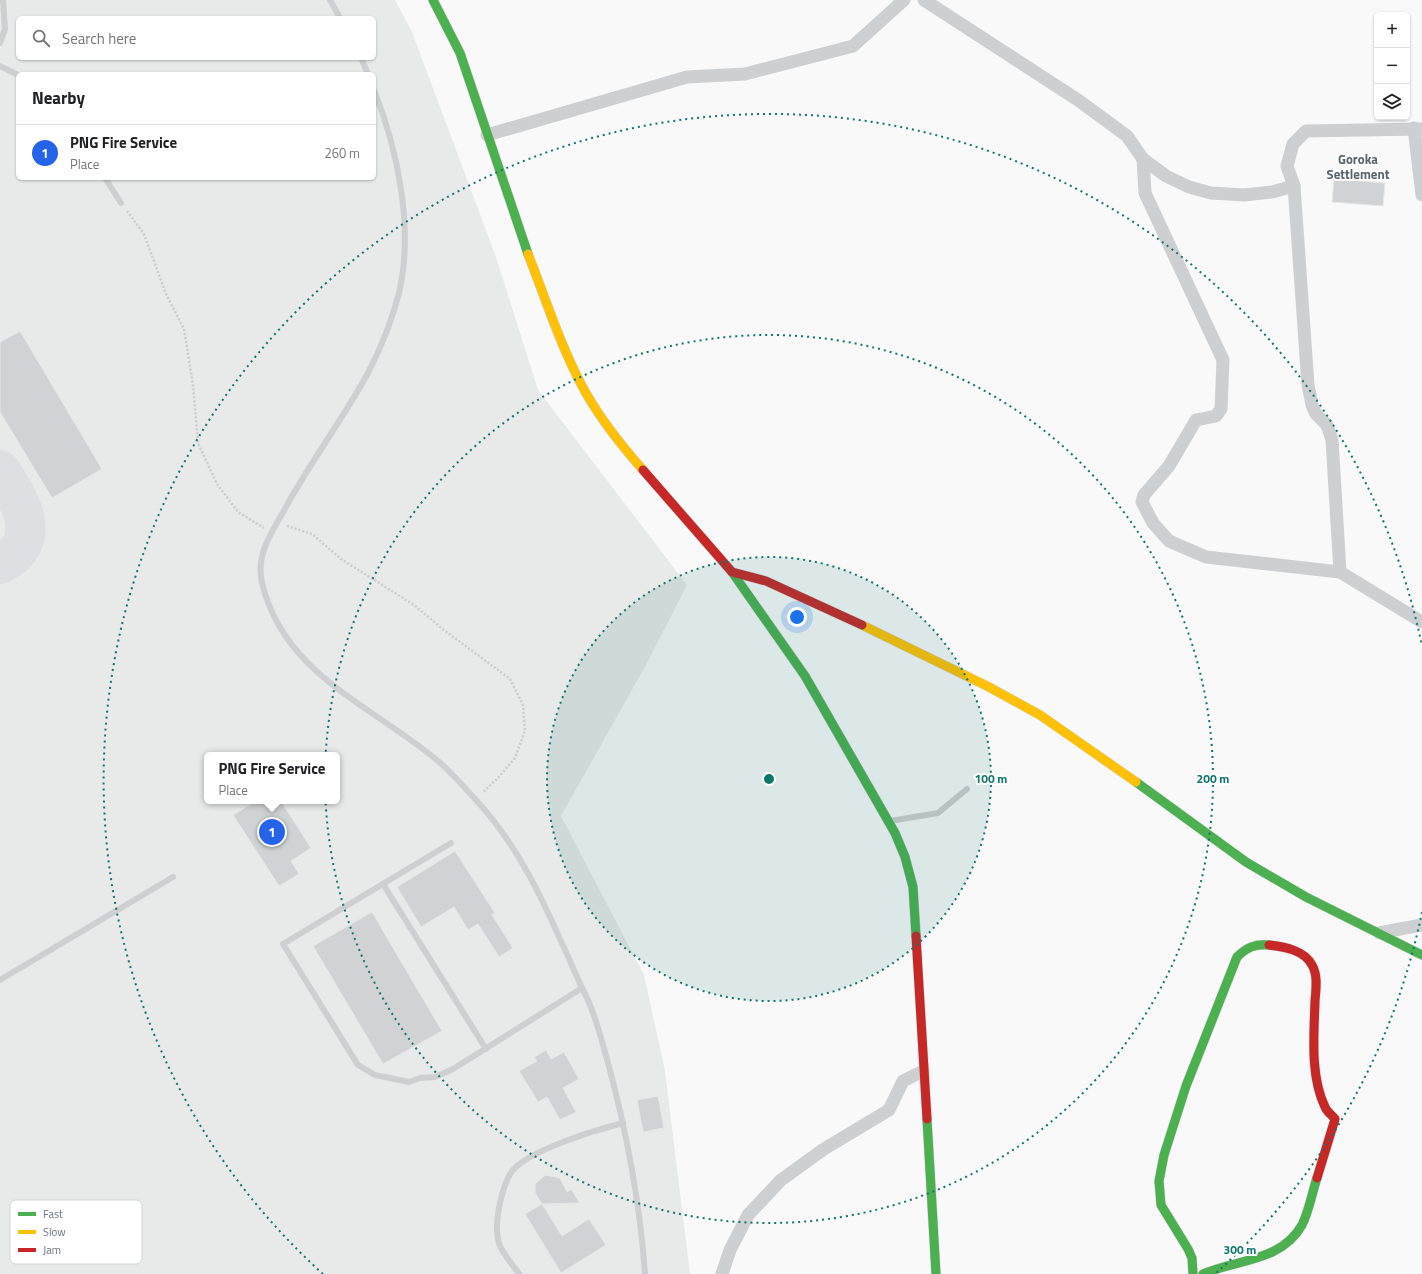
<!DOCTYPE html>
<html lang="en">
<head>
<meta charset="utf-8">
<style>
  body { margin:0; font-family:"Titillium Web",sans-serif; background:#f2f2f2; color:#202124 }
  .controls { position:absolute; right:12px; top:12px; display:grid; overflow:hidden; border-radius:6px; box-shadow:0 1px 3px #0004 }
  .controls button { width:36px; height:36px; display:grid; place-items:center; padding:0; border:0; border-bottom:1px solid #e0e0e0; background:#fff; color:#202124; font:20px sans-serif }
  .you { position:absolute; left:797px; top:617px; width:14px; height:14px; margin:-10px; border:3px solid #fff; border-radius:50%; background:#1a73e8; box-shadow:0 0 0 6px #1a73e833 }
  .badge { display:grid; place-items:center; width:26px; height:26px; border-radius:50%; background:#2563eb; color:#fff; font-size:13px; font-weight:700 }
  .pin { position:absolute; translate:-50% -50%; border:2px solid #fff; box-shadow:0 1px 4px #0006 }
  .popup { position:absolute; left:204px; top:752px; width:136px; height:52px; box-sizing:border-box; display:grid; place-content:center; border-radius:6px; background:#fff; filter:drop-shadow(0 1px 3px #0005); font-size:13px; white-space:nowrap; color:#757577 }
  .popup b { font-size:15px; color:#202124 }
  .popup::after { content:''; position:absolute; left:50%; top:100%; margin-left:-8px; border:8px solid transparent; border-top-color:#fff }
  .list { margin:0; padding:0; list-style:none }
  h2 { display:flex; justify-content:space-between; align-items:center; height:52px; margin:0; padding:0 16px; font-size:17px }
  h2 small { font-size:13px; font-weight:400; color:#757577 }
  .list li { display:grid; grid-template-columns:26px 1fr auto; gap:12px; align-items:center; box-sizing:border-box; height:56px; padding:0 16px; border-top:1px solid #e0e0e0 }
  .list b { display:block; font-size:15px; white-space:nowrap }
  .list p { margin:0; font-size:13px; white-space:nowrap; color:#757577 }
  .list em { font-size:13px; font-style:normal; color:#757577 }
  .icon { flex:none; width:22px; height:22px; fill:none; stroke:currentColor; stroke-width:2; stroke-linecap:round; stroke-linejoin:round }
  .map { position:relative; flex:none; width:1422px; height:1274px; overflow:hidden }
  .search { position:absolute; background:#fff; box-shadow:0 1px 3px #0004; left:16px; top:16px; width:360px; height:44px; display:flex; align-items:center; gap:10px; box-sizing:border-box; padding:0 14px; border-radius:6px; color:#757577; font-size:15px }
  .panel { position:absolute; background:#fff; box-shadow:0 1px 3px #0004; left:16px; top:72px; width:360px; height:108px; border-radius:6px }
  .map>svg:first-child { display:block }
  .built { fill:#e8e9e9; fill-rule:evenodd }
  .lines { fill:none; stroke-linecap:round; stroke-linejoin:round }
  .taxiway { stroke:#dedfe0; stroke-width:40 }
  .building { fill:#d0d2d3; stroke:#e8e8e8 }
  .fast-casing { stroke:#d5d6d7; stroke-width:10 }
  .slow-casing { stroke:#d5d6d7; stroke-width:10 }
  .jam-casing { stroke:#d5d6d7; stroke-width:10 }
  .path { stroke:#cbcccd; stroke-width:2.5; stroke-dasharray:2 2; stroke-linecap:butt }
  .lane { stroke:#cecfd0; stroke-width:6 }
  .street { stroke:#cecfd0; stroke-width:13 }
  .fast { stroke:#4caf50; stroke-width:9 }
  .slow { stroke:#ffc107; stroke-width:9 }
  .jam { stroke:#c62828; stroke-width:9 }
  .ring { fill:none; stroke:#0f766e; stroke-width:2; stroke-dasharray:2 4 }
  .labels { text-anchor:middle; stroke-width:4; stroke-linejoin:round; paint-order:stroke }
  .neighbourhood-label { font-size:13px; font-weight:bold; fill:#57646e; stroke:#fff }
  .key { fill:#fff; stroke:#d1d6da; stroke-width:1 }
  .key-label { font-size:11px; fill:#657683 }
  .centre { fill:#0f766e; stroke:#fff; stroke-width:2 }
  .ring-label { font-size:12px; text-anchor:middle; font-weight:bold; fill:#0f766e; stroke:#fff; stroke-width:4; stroke-linejoin:round; paint-order:stroke }
</style>
</head>
<body>
<div class="map">
<svg width="1422" height="1274" viewBox="0 0 1422 1274">
  <rect width="100%" height="100%" fill="#f9f9f9"/>
  <path class="built" d="M0,0H395L412,32L496,257L538,390L687,585L646,665L561,816L644,975L665,1071L690,1274H0ZM18,18H374V58H18ZM18,74H374V178H18ZM207,755H337V801H207Z"/>
  <g class="lines">
    <path class="taxiway" d="M0,470C15,493 39,527 16,553C12,558 5,561 0,564"/>
  </g>
  <g class="building">
    <polygon points="1334,179 1385,183 1383,206 1332,202"/>
    <polygon points="20,331 102,469 52,498 0,412 0,342"/>
    <polygon points="256,801 281,801 311,848 291,861 299,874 279,886 233,815"/>
    <polygon points="455,851 495,913 492,915 513,948 499,957 478,924 468,930 454,907 421,927 397,887"/>
    <polygon points="372,912 442,1031 383,1064 313,946"/>
    <polygon points="546,1050 551,1059 564,1052 579,1079 563,1088 576,1112 560,1120 547,1097 538,1102 519,1071 537,1061 534,1057"/>
    <polygon points="658,1096 664,1128 643,1132 637,1100"/>
    <polygon points="545,1175 560,1178 567,1192 571,1189 580,1203 542,1204 535,1193 535,1184"/>
    <polygon points="542,1204 562,1236 589,1219 606,1245 561,1273 525,1214"/>
  </g>
  <g class="lines">
    <g class="fast-casing">
      <g id="fast">
        <polyline points="433,0 460,53 528,254"/>
        <polyline points="732,572 805,676 895,833 905,857 913,887 916,936"/>
        <polyline points="1136,782 1246,862 1306,897 1422,955"/>
        <polyline points="927,1119 936,1274"/>
        <path d="M1193,1274L1192,1258L1188,1249L1161,1205L1159,1181L1164,1155L1186,1086L1237,957C1247,947 1255,944 1269,945"/>
        <path d="M1203,1274C1237,1259 1281,1262 1302,1225C1309,1211 1312,1193 1317,1178"/>
      </g>
    </g>
    <g class="slow-casing">
      <g id="slow">
        <path d="M528,254C545,297 559,342 581,384C597,415 620,444 643,470"/>
        <polyline points="862,625 987,686 1040,715 1136,782"/>
      </g>
    </g>
    <g class="jam-casing">
      <g id="jam">
        <polyline points="643,470 732,572 766,581 862,625"/>
        <polyline points="916,936 927,1119"/>
        <path d="M1269,945C1285,947 1304,950 1312,965C1318,975 1316,989 1315,1001C1314,1035 1310,1076 1325,1107C1327,1112 1332,1115 1335,1119L1317,1178"/>
      </g>
    </g>
    <g class="path">
      <polyline points="127,211 144,234 166,294 184,329 193,385 198,443 217,484 238,512 264,528"/>
      <polyline points="287,526 312,534 341,559 414,605 444,630 510,679 523,705 525,731 515,758 497,779 482,793"/>
    </g>
    <g class="lane">
      <polyline points="330,0 340,18"/>
      <polyline points="0,43 5,29 3,0"/>
      <polyline points="361,58 368,74"/>
      <polyline points="0,66 18,75"/>
      <path d="M374,90C398,150 414,229 399,293C392,320 381,348 368,373C344,417 312,460 287,505C274,529 255,553 262,583C284,675 373,706 438,761C451,772 463,786 475,799C526,853 552,922 582,988C594,1010 600,1035 607,1059C626,1129 640,1202 645,1274"/>
      <polyline points="105,178 121,203"/>
      <polyline points="890,821 938,813 967,789"/>
      <polyline points="451,843 283,944 358,1065 375,1075 409,1082 420,1078 435,1077 453,1069 582,988"/>
      <polyline points="383,884 486,1049"/>
      <polyline points="0,980 173,877"/>
      <path d="M519,1274C513,1265 504,1255 500,1246C495,1234 497,1215 500,1203C502,1194 505,1183 510,1174C524,1151 596,1130 623,1123"/>
    </g>
    <g class="street">
      <polyline points="924,0 1078,100 1127,136 1143,159 1166,176 1189,187 1211,193 1244,195 1272,192 1294,186"/>
      <polyline points="1414,128 1422,195"/>
      <polyline points="487,135 687,77 745,74 853,46 904,0"/>
      <polyline points="1143,159 1145,193 1223,360 1221,409 1216,416 1196,420 1169,466 1144,495 1142,502 1153,523 1169,541 1206,557 1340,572 1422,622"/>
      <polyline points="1340,572 1332,440 1327,425 1316,414 1312,405 1308,385 1294,186 1287,166 1293,144 1306,131 1422,129"/>
      <polyline points="1379,933 1422,925"/>
      <polyline points="722,1274 730,1250 748,1215 781,1180 824,1149 889,1110 903,1081 923,1071"/>
    </g>
    <use href="#fast" class="fast"/>
    <use href="#slow" class="slow"/>
    <use href="#jam" class="jam"/>
  </g>
  <circle cx="769" cy="779" r="222" fill="#0f766e" fill-opacity=".12"/>
  <g class="ring">
    <circle cx="769" cy="779" r="222"/>
    <circle cx="769" cy="779" r="444"/>
    <path d="M1422 912A666 666 0 0 1 1215 1274M323 1274A666 666 0 1 1 1422 646"/>
  </g>
  <g class="labels">
    <g class="neighbourhood-label">
      <text x="1358" y="164">Goroka<tspan x="1358" dy="15">Settlement</tspan></text>
    </g>
  </g>
  <rect x="10" y="1200" width="132" height="64" rx="6" class="key"/>
  <rect x="18" y="1212" width="18" height="4" fill="#4caf50"/>
  <rect x="18" y="1230" width="18" height="4" fill="#ffc107"/>
  <rect x="18" y="1248" width="18" height="4" fill="#c62828"/>
  <g class="key-label">
    <text x="43" y="1218">Fast</text>
    <text x="43" y="1236">Slow</text>
    <text x="43" y="1254">Jam</text>
  </g>
  <circle cx="769" cy="779" r="6" class="centre"/>
  <g class="ring-label">
    <text x="991" y="783">100 m</text>
    <text x="1213" y="783">200 m</text>
    <text x="1240" y="1254">300 m</text>
  </g>
</svg>
<div class="controls">
<button>+</button>
<button>−</button>
<button><svg class="icon" aria-label="layers" viewBox="0 0 24 24"><path d="M12 4l9 5-9 5-9-5zM3 14l9 5 9-5"/></svg></button>
</div>
<div class="you"></div>
<div class="pin badge" style="left:272px;top:832px">1</div>
<div class="popup"><b>PNG Fire Service</b>Place</div>
<div class="search"><svg class="icon" aria-label="search" viewBox="0 0 24 24"><circle cx="10" cy="10" r="6"/><path d="M15 15l6 6"/></svg>Search here</div>
<section class="panel">
<h2>Nearby<small></small></h2>
<ul class="list">
<li><span class="badge">1</span><div><b>PNG Fire Service</b><p>Place</p></div><em>260 m</em></li>
</ul>
</section>
</div>
</body>
</html>
